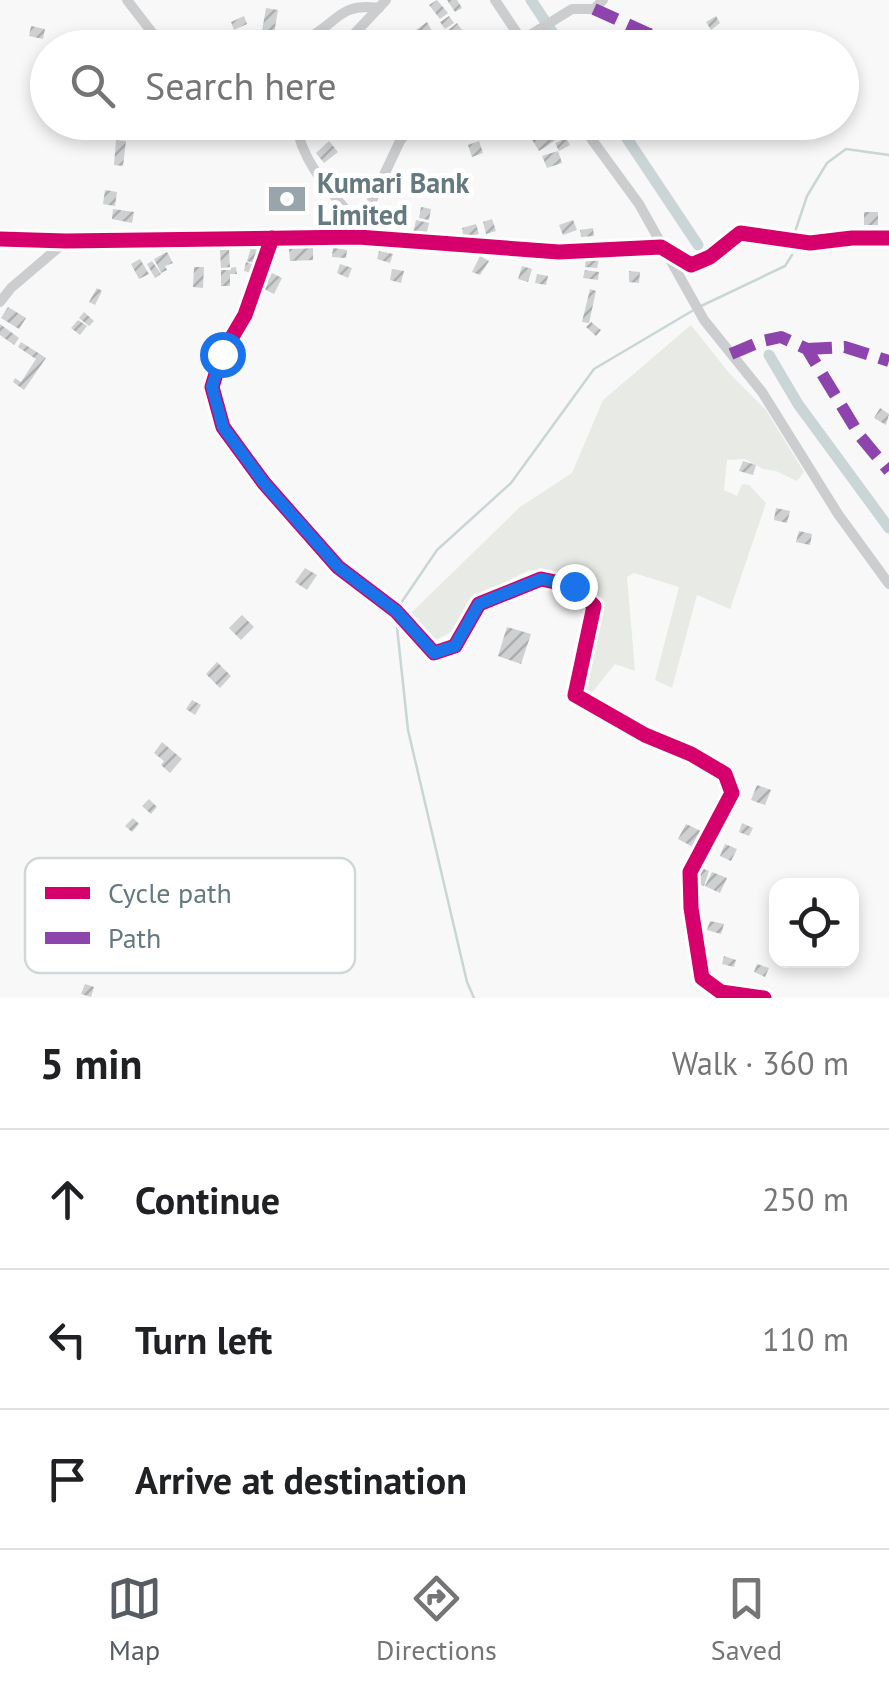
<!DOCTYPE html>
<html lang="en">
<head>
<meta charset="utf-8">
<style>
  body { margin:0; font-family:"PT Sans",sans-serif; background:#f2f2f2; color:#202124 }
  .controls { position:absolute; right:30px; bottom:30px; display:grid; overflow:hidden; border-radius:20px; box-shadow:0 5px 15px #0003 }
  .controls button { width:90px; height:90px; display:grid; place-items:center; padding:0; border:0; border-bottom:2px solid #e0e0e0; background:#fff; color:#202124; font:50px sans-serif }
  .stop { position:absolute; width:30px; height:30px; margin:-22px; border:8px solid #1a73e8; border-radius:50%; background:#fff }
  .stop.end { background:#1a73e8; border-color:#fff; box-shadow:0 2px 10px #0008 }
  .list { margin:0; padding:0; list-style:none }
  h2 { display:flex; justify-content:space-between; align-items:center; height:130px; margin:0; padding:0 40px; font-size:42px }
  h2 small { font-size:32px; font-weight:400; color:#757577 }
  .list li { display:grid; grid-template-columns:65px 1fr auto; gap:30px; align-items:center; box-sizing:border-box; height:140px; padding:0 40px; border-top:2px solid #e0e0e0 }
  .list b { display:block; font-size:38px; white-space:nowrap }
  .list em { font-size:32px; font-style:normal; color:#757577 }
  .icon { flex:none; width:55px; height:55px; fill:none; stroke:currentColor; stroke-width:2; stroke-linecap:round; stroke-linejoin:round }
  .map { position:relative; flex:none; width:889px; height:998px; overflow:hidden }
  .search { position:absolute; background:#fff; box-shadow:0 5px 15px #0003; left:30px; right:30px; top:30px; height:110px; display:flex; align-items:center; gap:25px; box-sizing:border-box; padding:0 35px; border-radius:55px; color:#757577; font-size:38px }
  .sheet { height:550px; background:#fff }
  nav { display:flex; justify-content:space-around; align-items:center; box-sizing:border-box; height:140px; border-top:2px solid #e0e0e0; background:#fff; font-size:28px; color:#757577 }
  nav a { display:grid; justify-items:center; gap:5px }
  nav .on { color:#565c61 }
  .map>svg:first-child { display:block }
  .grass { fill:#e8eae5 }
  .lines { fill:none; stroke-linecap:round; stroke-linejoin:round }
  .stream { stroke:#cad5d6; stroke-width:2.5 }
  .canal { stroke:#cad5d6; stroke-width:11 }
  .building { fill:url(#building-hatch) }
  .minor { stroke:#cbcdce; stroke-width:10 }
  .quiet { stroke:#8e44ad; stroke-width:12; stroke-dasharray:25 12; stroke-linecap:butt }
  .cycleway-casing { stroke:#fff; stroke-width:21 }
  .cycleway { stroke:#d6006c; stroke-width:15 }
  .route { stroke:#1a73e8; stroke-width:12 }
  .labels { text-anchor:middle; stroke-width:10; stroke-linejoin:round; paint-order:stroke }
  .poi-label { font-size:28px; font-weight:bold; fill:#657981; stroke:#fff; text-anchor:start }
  .key { fill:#fff; stroke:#d1d7d9; stroke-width:2.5 }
  .key-label { font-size:28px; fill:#657981 }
</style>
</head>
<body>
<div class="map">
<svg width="889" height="998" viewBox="0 0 889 998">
  <defs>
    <pattern id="building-hatch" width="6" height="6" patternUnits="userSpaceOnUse" patternTransform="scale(2.5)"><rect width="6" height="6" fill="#ced0d1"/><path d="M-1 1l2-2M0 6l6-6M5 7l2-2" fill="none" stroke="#abaeaf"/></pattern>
  </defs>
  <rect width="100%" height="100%" fill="#f8f8f8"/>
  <polygon class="grass" points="691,325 729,373 766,410 804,472 797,481 776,471 763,469 745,459 727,460 724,490 737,496 742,484 749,485 766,503 730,609 697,595 672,688 655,680 679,587 634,573 627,577 635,671 615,664 586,700 578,693 597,605 576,586 545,572 529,570 480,595 451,632 432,642 411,613 520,507 572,473 603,400"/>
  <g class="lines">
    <g class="stream">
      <polyline points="795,232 807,196 827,163 846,149 889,155"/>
      <polyline points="699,307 785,266 792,255"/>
      <polyline points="399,606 437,550 511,483 594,369 692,311"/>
      <polyline points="396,618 408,730 467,982 474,998"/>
    </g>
    <g class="canal">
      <polyline points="531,0 563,48"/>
      <polyline points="616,122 698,245"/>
      <polyline points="769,355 798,404 889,528"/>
    </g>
  </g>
  <g class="building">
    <polygon points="437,0 448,13 440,19 429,5"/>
    <polygon points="447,0 457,0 462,8 455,12"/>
    <polygon points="266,8 278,10 273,39 261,37"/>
    <polygon points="244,16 247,24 234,30 231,22"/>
    <polygon points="449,16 454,23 445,29 440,22"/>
    <polygon points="716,16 720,23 711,30 706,22"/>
    <polygon points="427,22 432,31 417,41 412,33"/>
    <polygon points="457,23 462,30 451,38 446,32"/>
    <polygon points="31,26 45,29 43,39 29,36"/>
    <polygon points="549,127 556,140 539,151 531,138"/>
    <polygon points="566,138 570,145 559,151 555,143"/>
    <polygon points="116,140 126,141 123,166 114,165"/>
    <polygon points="329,141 338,152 324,163 316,153"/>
    <polygon points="479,141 483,153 472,157 468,145"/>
    <polygon points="558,151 562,163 547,168 542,156"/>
    <polygon points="363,173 372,183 366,188 357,178"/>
    <polygon points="351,177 359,188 344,198 336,188"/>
    <polygon points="105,190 117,192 115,206 103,204"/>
    <polygon points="421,207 431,209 429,220 419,218"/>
    <polygon points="113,209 134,212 132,223 112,219"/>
    <rect x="864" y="212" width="14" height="13"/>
    <polygon points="492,219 496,231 486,234 483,222"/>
    <polygon points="416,220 429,223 426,236 413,233"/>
    <polygon points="573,220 577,230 563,235 559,225"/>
    <polygon points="476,224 479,234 464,238 462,228"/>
    <polygon points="593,228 594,236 581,237 580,230"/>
    <polygon points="251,248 261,251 257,264 247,261"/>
    <polygon points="313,248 313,260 290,261 289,249"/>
    <polygon points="333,248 347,250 346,258 332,257"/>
    <polygon points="220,250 229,250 230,267 221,268"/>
    <polygon points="379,251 393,254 390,263 377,259"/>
    <polygon points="167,252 173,263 165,266 167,270 161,273 154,259"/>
    <polygon points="480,256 489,261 480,275 472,272"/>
    <polygon points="586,257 599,259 597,268 585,267"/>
    <polygon points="140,259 149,274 139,279 131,264"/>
    <polygon points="152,261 161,274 155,278 147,264"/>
    <polygon points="246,262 258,266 256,274 244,271"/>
    <polygon points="340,264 352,268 348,278 337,273"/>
    <polygon points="522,266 532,269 528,282 518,279"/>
    <polygon points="194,267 204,267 203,288 193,287"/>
    <polygon points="236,267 237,274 230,274 230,286 221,286 221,270 231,270 231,268"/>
    <polygon points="392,269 404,271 401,283 390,280"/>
    <polygon points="585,270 599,272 598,280 583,278"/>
    <polygon points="629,271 640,272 639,283 629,282"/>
    <polygon points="272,273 282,278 274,294 264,289"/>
    <polygon points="537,274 548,276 546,285 535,283"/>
    <polygon points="97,288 102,291 95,305 89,302"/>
    <polygon points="590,289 596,291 589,323 582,322"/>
    <polygon points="8,307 26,318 19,329 1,318"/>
    <polygon points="84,312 94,321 89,326 79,318"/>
    <polygon points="78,320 87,326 80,335 71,328"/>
    <polygon points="591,322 601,330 596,336 586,327"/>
    <polygon points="0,324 19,338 14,345 0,335"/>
    <polygon points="21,342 46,358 24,390 13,382 15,378 21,382 36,359 18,347"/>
    <polygon points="880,408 889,414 886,425 874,418"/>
    <polygon points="743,461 756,465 753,475 739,471"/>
    <polygon points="776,508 790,511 787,523 774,520"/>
    <polygon points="799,531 812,534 810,545 796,542"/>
    <polygon points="305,568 317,575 307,590 295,582"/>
    <polygon points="242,615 254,627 241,640 229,628"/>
    <polygon points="507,627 531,634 521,664 498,656"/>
    <polygon points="217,662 231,676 220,688 206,674"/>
    <polygon points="192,700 201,705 195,715 186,709"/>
    <polygon points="162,742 182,759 170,773 161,765 164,761 154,753"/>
    <polygon points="757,785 771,790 765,805 751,800"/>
    <polygon points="149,799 157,807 151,814 142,806"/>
    <polygon points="133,818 139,824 132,832 125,826"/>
    <polygon points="742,823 753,828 749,836 739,832"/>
    <polygon points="686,824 705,833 697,849 678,839"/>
    <polygon points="725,844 737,849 731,861 720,856"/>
    <polygon points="701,868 709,871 704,886 695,883"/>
    <polygon points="712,872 727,878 720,893 705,886"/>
    <polygon points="710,921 724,924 721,934 707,930"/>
    <polygon points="302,956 317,958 314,974 300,972"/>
    <polygon points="724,956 736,960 734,967 722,964"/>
    <polygon points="757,964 769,968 765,977 754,972"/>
    <polygon points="85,984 94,987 91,997 81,994"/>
  </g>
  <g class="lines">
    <g class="minor">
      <polyline points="127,0 164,48"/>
      <polyline points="495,0 527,48"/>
      <path d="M261,48C275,44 295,44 308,38C337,23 340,2 379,8"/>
      <polyline points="341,48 386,0"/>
      <polyline points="500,48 522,40 572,9 594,9 603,0"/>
      <path d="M296,122C301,164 334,195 360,226"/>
      <polyline points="579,122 639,204 704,320 762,392 838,514 889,584"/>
      <polyline points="358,237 360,226 400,141 415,122"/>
      <polyline points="272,238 245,315 222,354 212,387 223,427 264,483 338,567 396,611 434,653 455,646 479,604 541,579 574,586 594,606 575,695 645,735 691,754 725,774 732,793 690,872 691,908 702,978 721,992 764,998"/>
      <polyline points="0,239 66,241 358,237 559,252 661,247 691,265 710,257 740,233 810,243 852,238 889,238"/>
      <polyline points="0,302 11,288 65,242"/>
    </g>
    <g class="quiet">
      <polyline points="594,9 647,33 685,48"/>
      <polyline points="807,349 845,347 889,361"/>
      <polyline points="731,354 762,341 781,337 807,349 860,436 889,471"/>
    </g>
    <g class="cycleway-casing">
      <g id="cycleway">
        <polyline points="272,238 245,315 222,354 212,387 223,427 264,483 338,567 396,611 434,653 455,646 479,604 541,579 574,586 594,606 575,695 645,735 691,754 725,774 732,793 690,872 691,908 702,978 721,992 764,998"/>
        <polyline points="0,239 66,241 358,237 559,252 661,247 691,265 710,257 740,233 810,243 852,238 889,238"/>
      </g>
    </g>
    <use href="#cycleway" class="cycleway"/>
  </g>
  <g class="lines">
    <polyline class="route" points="222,354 212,387 223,427 264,483 338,567 396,611 434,653 455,646 479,604 541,579 574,586"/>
  </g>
  <defs>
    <g id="bank-bare" transform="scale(3)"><path d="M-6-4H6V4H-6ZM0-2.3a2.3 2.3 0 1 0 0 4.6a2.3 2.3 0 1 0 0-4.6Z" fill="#98a5ab" stroke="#fff" stroke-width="2.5" paint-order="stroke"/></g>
  </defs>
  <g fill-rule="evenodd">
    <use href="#bank-bare" x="287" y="199"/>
  </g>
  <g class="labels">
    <g class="poi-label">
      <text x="317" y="193">Kumari Bank<tspan x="317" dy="32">Limited</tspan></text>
    </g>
  </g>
  <rect x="25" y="858" width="330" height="115" rx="15" class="key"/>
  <rect x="45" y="887" width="45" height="12" fill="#d6006c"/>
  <rect x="45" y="932" width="45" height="12" fill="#8e44ad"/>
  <g class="key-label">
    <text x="108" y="903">Cycle path</text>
    <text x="108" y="948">Path</text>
  </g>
</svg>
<div class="controls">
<button><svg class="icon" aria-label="locate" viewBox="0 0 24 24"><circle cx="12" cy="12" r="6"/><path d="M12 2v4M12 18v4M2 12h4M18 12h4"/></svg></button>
</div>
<div class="stop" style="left:222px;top:354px"></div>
<div class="stop end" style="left:574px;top:586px"></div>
<div class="search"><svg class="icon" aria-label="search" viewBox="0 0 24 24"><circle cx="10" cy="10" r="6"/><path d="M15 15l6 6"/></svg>Search here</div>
</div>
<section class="sheet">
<h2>5 min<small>Walk · 360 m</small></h2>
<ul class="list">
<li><svg class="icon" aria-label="ahead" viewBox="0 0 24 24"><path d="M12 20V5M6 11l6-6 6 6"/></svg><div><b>Continue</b></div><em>250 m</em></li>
<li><svg class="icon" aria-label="left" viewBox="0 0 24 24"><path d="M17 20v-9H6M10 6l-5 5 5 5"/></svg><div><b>Turn left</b></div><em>110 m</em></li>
<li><svg class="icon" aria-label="arrive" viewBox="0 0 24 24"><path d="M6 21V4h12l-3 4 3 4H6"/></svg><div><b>Arrive at destination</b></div></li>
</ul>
</section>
<nav>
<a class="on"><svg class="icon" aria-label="map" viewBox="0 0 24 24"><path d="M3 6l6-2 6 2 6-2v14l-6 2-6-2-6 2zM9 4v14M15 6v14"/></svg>Map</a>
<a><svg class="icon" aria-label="directions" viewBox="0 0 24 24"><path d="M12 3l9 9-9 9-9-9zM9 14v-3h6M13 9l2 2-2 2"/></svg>Directions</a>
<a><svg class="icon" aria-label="saved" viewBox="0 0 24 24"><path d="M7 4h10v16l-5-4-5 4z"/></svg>Saved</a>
</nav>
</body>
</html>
